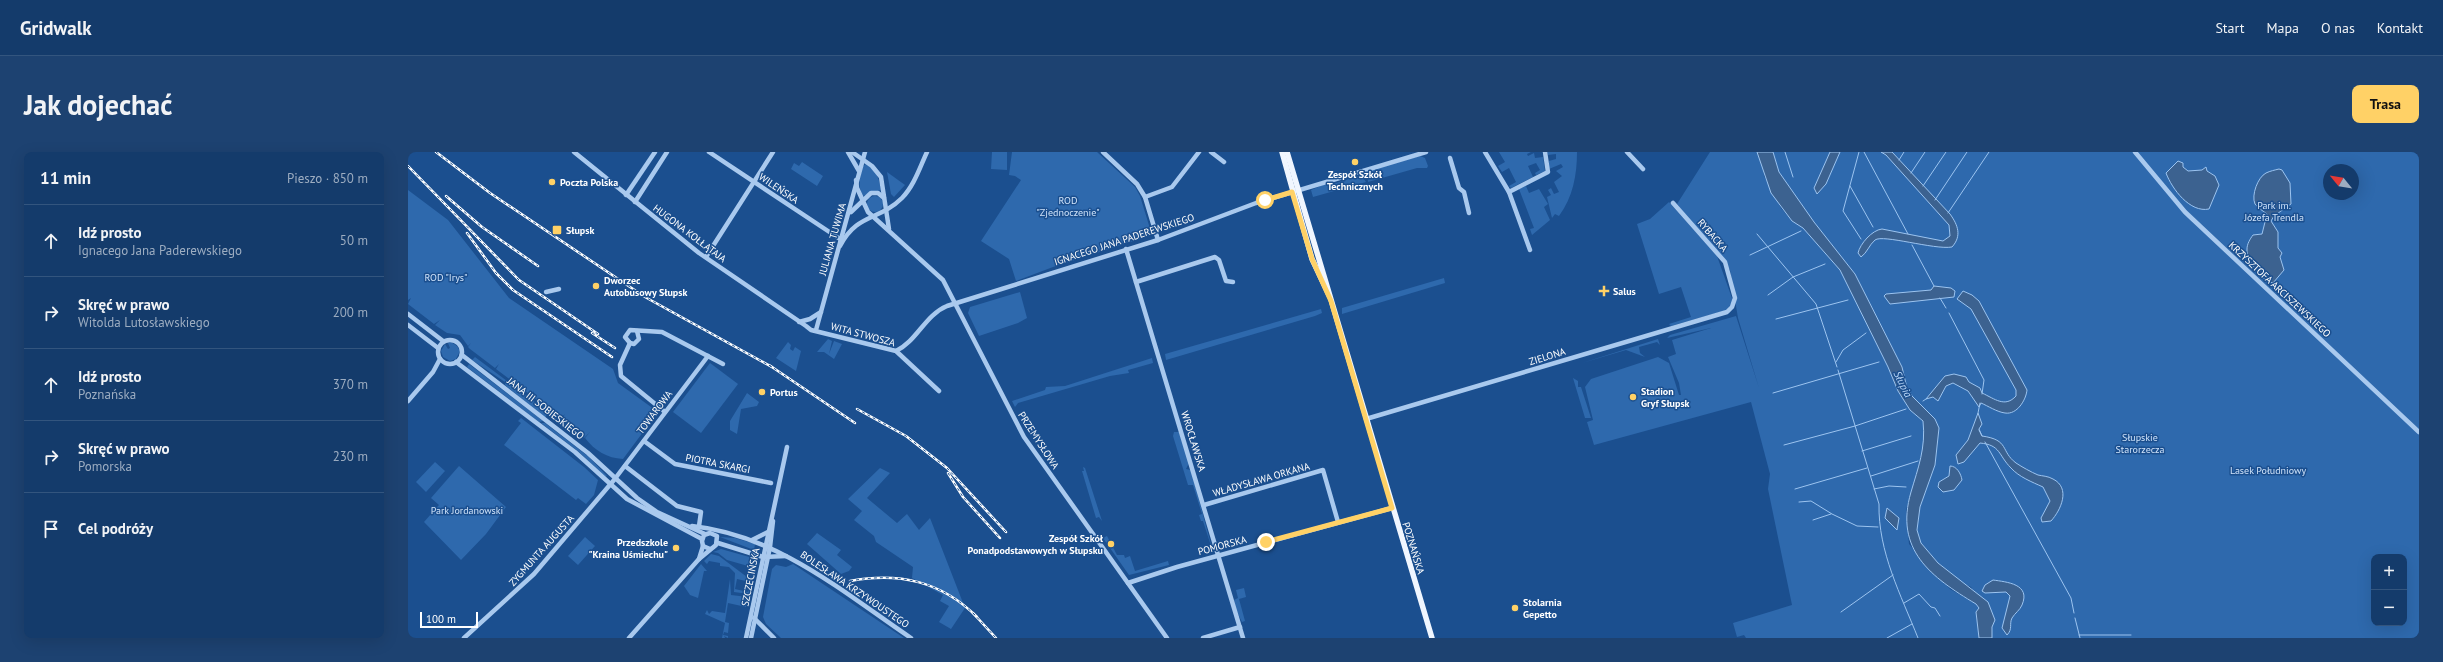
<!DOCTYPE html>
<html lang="pl">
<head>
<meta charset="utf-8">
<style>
  body { margin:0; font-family:"PT Sans",sans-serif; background:#1d4271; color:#f1f3f6 }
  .controls { position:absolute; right:12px; bottom:12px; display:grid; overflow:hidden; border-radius:8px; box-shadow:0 4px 16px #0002 }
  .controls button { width:36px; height:36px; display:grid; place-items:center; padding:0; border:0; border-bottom:1px solid #33557e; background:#143b6b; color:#f1f3f6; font:20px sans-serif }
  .compass { position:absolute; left:1915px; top:12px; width:36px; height:36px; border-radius:50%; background:#143b6b; box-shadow:0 4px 16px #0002; rotate:300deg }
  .scale { position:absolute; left:12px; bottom:10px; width:58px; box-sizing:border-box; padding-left:4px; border:2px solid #fff; border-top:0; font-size:11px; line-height:14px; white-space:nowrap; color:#fff; -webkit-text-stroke:3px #1b4f8f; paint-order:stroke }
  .stop { position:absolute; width:12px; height:12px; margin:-9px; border:3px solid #ffd166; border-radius:50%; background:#fff }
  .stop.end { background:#ffd166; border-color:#fff; box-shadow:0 1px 4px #0008 }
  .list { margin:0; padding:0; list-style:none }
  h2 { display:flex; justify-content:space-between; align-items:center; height:52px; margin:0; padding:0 16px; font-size:17px }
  h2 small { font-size:13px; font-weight:400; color:#9dadc1 }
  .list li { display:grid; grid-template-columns:26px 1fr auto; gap:12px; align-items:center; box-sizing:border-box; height:72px; padding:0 16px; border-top:1px solid #33557e }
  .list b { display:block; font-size:15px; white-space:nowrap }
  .list p { margin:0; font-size:13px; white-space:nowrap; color:#9dadc1 }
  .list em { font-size:13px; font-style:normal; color:#9dadc1 }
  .icon { flex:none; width:22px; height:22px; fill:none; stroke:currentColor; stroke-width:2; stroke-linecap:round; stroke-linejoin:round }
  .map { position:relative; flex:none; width:2011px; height:486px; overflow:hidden; border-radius:8px }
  header { display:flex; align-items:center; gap:24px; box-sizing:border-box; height:56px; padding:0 20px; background:#143b6b; border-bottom:1px solid #33557e }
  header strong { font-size:19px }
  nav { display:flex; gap:22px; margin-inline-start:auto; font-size:14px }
  .intro { display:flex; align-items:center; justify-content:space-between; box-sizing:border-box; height:96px; padding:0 24px }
  h1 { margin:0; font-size:28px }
  .button { padding:10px 18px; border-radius:8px; background:#ffd166; color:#111; font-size:14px; font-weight:700 }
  main { display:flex; gap:24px; padding:0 24px }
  aside { flex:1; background:#143b6b; border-radius:8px; box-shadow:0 4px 16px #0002 }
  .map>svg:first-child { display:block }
  .green { fill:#2e69ad; fill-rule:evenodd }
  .water { fill:#3c6290; stroke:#9cc4f0 }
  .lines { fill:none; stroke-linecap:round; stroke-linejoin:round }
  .stream { stroke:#9cc4f0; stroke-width:1 }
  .minor { stroke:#a9c9ee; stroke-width:4.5 }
  .major { stroke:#f0f6ff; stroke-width:5.5 }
  .rail-casing { stroke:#fff; stroke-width:2.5 }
  .rail { stroke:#1b4f8f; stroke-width:1; stroke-dasharray:3; stroke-linecap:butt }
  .route { stroke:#ffd166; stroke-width:5 }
  .poi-dot { fill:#ffd166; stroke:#1b4f8f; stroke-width:1.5 }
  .labels { text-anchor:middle; stroke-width:3; stroke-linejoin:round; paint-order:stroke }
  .poi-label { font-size:10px; font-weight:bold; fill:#fff; stroke:#1b4f8f; text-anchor:start }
  .street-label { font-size:10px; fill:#fff; stroke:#1b4f8f }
  .park-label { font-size:10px; fill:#cfe3fa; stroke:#1b4f8f }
  .water-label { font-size:11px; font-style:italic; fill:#b5d3f5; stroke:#1b4f8f }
</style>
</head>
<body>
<header>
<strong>Gridwalk</strong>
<nav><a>Start</a><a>Mapa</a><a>O nas</a><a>Kontakt</a></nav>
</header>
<div class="intro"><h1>Jak dojechać</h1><a class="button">Trasa</a></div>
<main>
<aside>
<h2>11 min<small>Pieszo · 850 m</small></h2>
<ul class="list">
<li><svg class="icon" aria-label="ahead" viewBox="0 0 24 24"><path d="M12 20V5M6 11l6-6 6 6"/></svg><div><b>Idź prosto</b><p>Ignacego Jana Paderewskiego</p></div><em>50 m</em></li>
<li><svg class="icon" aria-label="right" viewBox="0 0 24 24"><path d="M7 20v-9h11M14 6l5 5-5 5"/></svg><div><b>Skręć w prawo</b><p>Witolda Lutosławskiego</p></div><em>200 m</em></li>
<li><svg class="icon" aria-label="ahead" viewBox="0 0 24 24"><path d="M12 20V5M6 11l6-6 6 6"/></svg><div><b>Idź prosto</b><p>Poznańska</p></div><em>370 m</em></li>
<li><svg class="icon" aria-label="right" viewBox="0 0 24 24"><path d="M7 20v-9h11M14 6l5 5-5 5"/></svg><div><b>Skręć w prawo</b><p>Pomorska</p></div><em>230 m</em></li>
<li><svg class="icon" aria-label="arrive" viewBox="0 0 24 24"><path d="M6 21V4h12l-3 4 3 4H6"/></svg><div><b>Cel podróży</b></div></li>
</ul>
</aside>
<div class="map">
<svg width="2011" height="486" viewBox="0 0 2011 486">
  <rect width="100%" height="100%" fill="#1b4f8f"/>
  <g class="green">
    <polygon points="584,0 599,0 599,18 583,17"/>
    <polygon points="604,0 689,0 727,35 732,44 744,83 645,115 608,129 601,107 573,89 613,28 607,24 601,23"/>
    <polygon points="1091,0 1123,0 1119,2 1120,4 1126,1 1127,6 1135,5 1137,19 1128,23 1127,21 1132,18 1128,11 1120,14 1125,25 1103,36 1101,34 1108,30 1101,16 1094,20 1090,14 1097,10"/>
    <path d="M1139,0H1169C1169,23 1165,45 1151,64L1147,62L1144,66L1139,45L1143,43L1140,38L1143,36L1146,42L1151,40L1146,30L1154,24L1148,19L1155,15L1153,12L1141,17V9L1148,7V2L1140,3Z"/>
    <polygon points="1302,0 1349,0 1355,13 1356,24 1373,56 1384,69 1395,76 1432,118 1480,215 1490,239 1502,258 1515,269 1517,286 1512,313 1498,358 1501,392 1542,437 1568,452 1571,456 1568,460 1571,486 1338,486 1336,483 1329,485 1325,471 1384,453 1360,337 1362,322 1343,250 1186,293 1179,270 1185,268 1177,235 1183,227 1250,205 1261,211 1271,243 1273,243 1271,231 1260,205 1268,202 1264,188 1303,176 1259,186 1262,183 1328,164 1351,236 1330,166 1322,118 1269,52"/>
    <path d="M1365,0H2011V486H1584V475L1563,435L1550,429L1530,411L1513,391L1509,378L1512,355L1527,313L1531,276L1527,267L1504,244L1499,236L1494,215L1447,122L1406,70L1371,20ZM1921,18H1945V42H1921ZM1966,405H1996V471H1966Z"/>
    <polygon points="1012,4 1017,6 1020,14 1019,16 1009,16 960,30 959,19"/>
    <polygon points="394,10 415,24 409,34 383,17 386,11 391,14"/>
    <path d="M458,12C469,19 471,26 473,38L455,44C449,33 452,25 455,14Z"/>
    <polygon points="479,20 497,33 486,45 483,42"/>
    <polygon points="953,23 958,30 905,45 903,38 924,29 925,32"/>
    <polygon points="1118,34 1121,41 1131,37 1140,52 1136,55 1142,68 1124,83 1122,77 1126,76 1111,37"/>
    <path d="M0,38L40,68L101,146L205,217L210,231L250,260L215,307C199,306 187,299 177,286L182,280L176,286L154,267L157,262L153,266L125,245L126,238L124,244L88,217L91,212L87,216L62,197L60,195L63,191L60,194L52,183L39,181L27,173L32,168L26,172L0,152L3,146L0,148Z"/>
    <circle cx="467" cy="52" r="8"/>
    <polygon points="1261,50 1309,104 1325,149 1319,158 1263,174 1261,172 1283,165 1273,135 1251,142 1229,72 1242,67"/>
    <polygon points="1036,126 1037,131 934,162 934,156"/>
    <polygon points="612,140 619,166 610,171 571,184 560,161 562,155"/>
    <polygon points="913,157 914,161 907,164 758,208 757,202"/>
    <polygon points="420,187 424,189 421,202 426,189 434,192 426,207 416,200 409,200"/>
    <polygon points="1250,187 1252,193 1249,190 1231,195 1232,201 1237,205 1218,198 1174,211"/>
    <polygon points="43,190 49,194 52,199 48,207 42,209 35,205 33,199 37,192 40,197 42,196 40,191"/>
    <polygon points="380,190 383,193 382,197 385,199 387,195 393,199 388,219 368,206"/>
    <polygon points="67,205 140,260 137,266 97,233 97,230 64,208"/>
    <polygon points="744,206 745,211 720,218 721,221 702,224 610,251 607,255 604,249 637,238 638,235 657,234"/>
    <polygon points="302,211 330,232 293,281 265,260"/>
    <polygon points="61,212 135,269 131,270 59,215"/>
    <polygon points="1165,226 1170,229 1170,235 1173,235 1183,266 1177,266"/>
    <polygon points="339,241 351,250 349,254 333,257 329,282 322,278 322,269"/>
    <polygon points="113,266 176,315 190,328 186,343 178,352 170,346 168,348 96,293 113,271 110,269"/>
    <polygon points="133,271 137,271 181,305 199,324 197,325 171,300"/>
    <polygon points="766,280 771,280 781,311 778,317 783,318 805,400 795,369 793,369 791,363 794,362 785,333 780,333 765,284"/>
    <polygon points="27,310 37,319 18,340 8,330"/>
    <polygon points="51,314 98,355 78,382 53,408 16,370 31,353 23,346"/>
    <polygon points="675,315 677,316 694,369 691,365 688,366 674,319 676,319"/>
    <polygon points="472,316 482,321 459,346 489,371 499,362 511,378 522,366 557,456 543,477 531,470 541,454 532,449 535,443 504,426 505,415 468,390 466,384 446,368 454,359 440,347"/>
    <polygon points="409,381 433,398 429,403 444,415 441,419 433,422 399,392"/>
    <polygon points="699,384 709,403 716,403 717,406 722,404 727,419 760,409 761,413 721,423 695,386"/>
    <polygon points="177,385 187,394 170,413 160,404"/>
    <polygon points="312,385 327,386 347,392 346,398"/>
    <polygon points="313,397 345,406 345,420 340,414 319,408 310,401 305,400"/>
    <polygon points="303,402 311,404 343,428 342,430 329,427 327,437 340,440 342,433 341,442 326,440 327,421 321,415 312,414 312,411 301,409 299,412 296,409"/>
    <polygon points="293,412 299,419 296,419 290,446 282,443 276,434"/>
    <polygon points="385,412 496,486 373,486 358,472 355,465 364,417 368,413 378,415"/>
    <polygon points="322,427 323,443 340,445 338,455 320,451 317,470 321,471 320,481 316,480 315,483 320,484 320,486 316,484 317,486 314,486 317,471 297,462 299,458 301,462 304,459 317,461"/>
    <polygon points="836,436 838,445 831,447 837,469 834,470 827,456 826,448 830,446 828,438"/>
  </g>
  <g class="water">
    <path d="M1349,0H1365L1371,20L1406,70L1447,122L1494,215L1499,236L1504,244L1527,267L1531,276L1527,313L1512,355L1509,378L1513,391L1530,411L1580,450L1587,468L1584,475V486H1571L1568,460L1571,456L1568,452C1523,425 1486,398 1503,340C1510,316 1518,296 1515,269L1502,258L1490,239L1480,215L1432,118L1395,76L1384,69L1363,41Z"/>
    <polygon points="1422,0 1432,0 1418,32 1409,42 1406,36"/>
    <path d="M1473,0H1484L1542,62C1550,73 1554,84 1544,95C1526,98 1475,82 1467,88C1461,93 1459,101 1453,105L1450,101C1452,92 1464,78 1474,77L1535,89L1542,84L1541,73L1478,3Z"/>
    <path d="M1770,9L1775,11V15L1780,19L1794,18L1798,15L1799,19L1807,24L1811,33L1801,57C1782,61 1764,37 1758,21Z"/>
    <path d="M1871,17L1874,18L1882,31L1883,52L1866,64L1863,69L1870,80V96L1874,101L1872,105L1876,118L1865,131C1854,129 1838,109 1839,97C1839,92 1842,87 1845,83L1854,82L1859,62C1855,59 1850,56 1847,52C1843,43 1850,25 1858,21C1862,19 1867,18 1871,17Z"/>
    <polygon points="1526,134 1543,136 1547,139 1546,145 1482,152 1476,144 1478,142 1523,138"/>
    <path d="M1555,139L1564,143L1571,149L1619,238C1618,248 1609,263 1597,261C1589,260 1580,254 1573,251L1571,255L1560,239L1545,231L1538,234L1530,249L1525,245L1518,247L1537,224L1546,222L1558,225L1561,230L1572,236L1574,241C1587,247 1597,256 1608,244V238L1563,157L1549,147Z"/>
    <path d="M1570,261L1574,272L1571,277L1574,284C1602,288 1592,299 1608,311C1614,315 1623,320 1630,323C1634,324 1640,324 1645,327C1663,336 1653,358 1643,369L1634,370L1633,366L1642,349L1635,335C1624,330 1611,325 1603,316C1590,303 1593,293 1572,291L1556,310L1550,312L1548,303L1560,288Z"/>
    <path d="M1542,314C1549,314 1553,322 1554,328L1546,338L1535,340L1530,335L1531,330L1541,324Z"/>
    <polygon points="1479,356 1491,366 1489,378 1477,366"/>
    <path d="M1585,428C1599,430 1623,432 1614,453C1612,458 1607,461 1604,466C1601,472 1605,477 1599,483L1594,476L1602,444L1598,440L1577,441L1574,439L1577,433Z"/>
  </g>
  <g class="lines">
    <g class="stream">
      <polyline points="1377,0 1385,25"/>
      <polyline points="1451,0 1435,59 1453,87"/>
      <polyline points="1456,0 1500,82"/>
      <polyline points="1491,8 1496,0"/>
      <polyline points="1503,21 1517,0"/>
      <polyline points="1442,34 1465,75"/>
      <polyline points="1515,34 1538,0"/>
      <polyline points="1527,48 1559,0"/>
      <polyline points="1540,61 1581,0"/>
      <polyline points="1349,82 1408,152 1429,215"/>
      <polyline points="1504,93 1526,134"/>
      <polyline points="1342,103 1393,79"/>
      <polyline points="1360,143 1385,125 1417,112"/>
      <polyline points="1532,146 1538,156"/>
      <polyline points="1541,161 1576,228 1574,242"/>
      <polyline points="1368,167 1440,148"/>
      <polyline points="1428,210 1435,198 1458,181"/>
      <path d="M1430,218L1471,352C1470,400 1493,443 1510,486"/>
      <polyline points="1365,241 1471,210"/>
      <polyline points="1515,249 1518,247"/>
      <polyline points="1570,261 1572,251"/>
      <polyline points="1571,278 1574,284"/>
      <polyline points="1577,290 1663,446 1666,461"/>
      <polyline points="1376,293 1447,274 1498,257"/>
      <polyline points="1454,299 1503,284"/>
      <polyline points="1463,324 1510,309"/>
      <polyline points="1387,337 1459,316"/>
      <polyline points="1466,337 1481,334 1498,335"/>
      <polyline points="1391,350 1403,349 1424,362 1449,374 1470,375"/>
      <polyline points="1405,368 1423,362"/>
      <polyline points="1496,451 1511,442 1523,455 1527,456 1532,464"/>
      <polyline points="1433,460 1485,423"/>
      <polyline points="1667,466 1672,486"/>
      <polyline points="1671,483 1723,483"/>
      <polyline points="1479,486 1504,472"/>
    </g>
    <g class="minor">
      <polyline points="166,0 291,101 398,174 403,178 488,199 531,239"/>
      <polyline points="301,0 432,87"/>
      <polyline points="440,0 451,19"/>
      <polyline points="444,0 464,14 473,25 481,77"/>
      <polyline points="695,0 729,32 737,45 750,88"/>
      <polyline points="803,0 816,10"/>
      <polyline points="1077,0 1101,40 1122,98"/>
      <polyline points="1219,0 1235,17"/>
      <polyline points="1727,0 1777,60 2011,280"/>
      <polyline points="1042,6 1051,36 1056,40 1061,61"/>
      <polyline points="448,28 449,36 460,60 535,128 616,285 759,486"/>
      <polyline points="1101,40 1140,20 1137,0"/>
      <polyline points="218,43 247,0"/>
      <polyline points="737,45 764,35 791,0"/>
      <polyline points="227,50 259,0"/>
      <polyline points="443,60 463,41 470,41 476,46"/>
      <path d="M432,94C449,61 471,69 494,46C506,34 512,15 519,0"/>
      <polyline points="718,97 835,486"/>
      <polyline points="298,105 365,0"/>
      <polyline points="728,130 807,105 811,108 818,129 825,130"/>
      <polyline points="138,140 151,137"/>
      <polyline points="0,162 35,189"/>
      <polyline points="391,170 402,167 413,160"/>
      <polyline points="0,173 30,196"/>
      <polyline points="408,178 457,0"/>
      <circle cx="42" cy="200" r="12"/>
      <polyline points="222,191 217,185 222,178 254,180 315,212"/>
      <polyline points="222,191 212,213 213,224 257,260"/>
      <polyline points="222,191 226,192 231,187 229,179"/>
      <path d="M488,199C509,189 517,163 539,154L750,88L848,51L1018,0"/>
      <polyline points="54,203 180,301 229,346 249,360 297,382"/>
      <polyline points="48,210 167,300 219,347 294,387"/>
      <polyline points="0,249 25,220 32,207"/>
      <polyline points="958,267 1319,160 1324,155 1327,146 1317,110 1265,51"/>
      <polyline points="236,289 267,312 363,331"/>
      <polyline points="217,314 269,354 293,360 291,374"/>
      <polyline points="796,353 915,318 930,370"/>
      <path d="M284,374C369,383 435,440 503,486"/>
      <polyline points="344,388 360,380"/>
      <polyline points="310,391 355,405 378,404"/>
      <polyline points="291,407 295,394"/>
      <polyline points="720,431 769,415 984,356"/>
      <polyline points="346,466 366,486"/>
      <polyline points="56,486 126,422 206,328 300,204"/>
      <polyline points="221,486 291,407 308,393 309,384 302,381 296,383 294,389 295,394 302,397"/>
      <polyline points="338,486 379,295"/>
      <polyline points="343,486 362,395 365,369"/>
      <polyline points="795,486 832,475"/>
    </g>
    <g class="major">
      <polyline points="874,0 904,107 921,143"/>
      <polyline points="879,0 1024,486"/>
    </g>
    <g class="rail-casing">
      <g id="rail">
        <polyline points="28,0 82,41 237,145 364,215"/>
        <polyline points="0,14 111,128 190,182"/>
        <polyline points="38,44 74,75 130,114"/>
        <polyline points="59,81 88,121 105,138 204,205"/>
        <polyline points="184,181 207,196"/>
        <polyline points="361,213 447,271"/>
        <polyline points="449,257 498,284 539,316 598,380"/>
        <polyline points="540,321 555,345 592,386"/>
        <path d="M442,429C491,420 533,429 569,465"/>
        <polyline points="565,461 588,486"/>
      </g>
    </g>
    <use href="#rail" class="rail"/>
  </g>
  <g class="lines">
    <polyline class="route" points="857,48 884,40 904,107 923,149 984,356 858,390"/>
  </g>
  <g class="poi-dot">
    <circle cx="947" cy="10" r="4"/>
    <circle cx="144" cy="30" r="4"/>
    <rect x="144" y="73" width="10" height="10" rx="2"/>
    <circle cx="188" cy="134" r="4"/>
    <path d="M1194 133h4v4h4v4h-4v4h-4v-4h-4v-4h4z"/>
    <circle cx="354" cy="240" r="4"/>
    <circle cx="1225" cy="245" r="4"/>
    <circle cx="703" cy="392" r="4"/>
    <circle cx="268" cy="396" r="4"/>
    <circle cx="1107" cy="456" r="4"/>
  </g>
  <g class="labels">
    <g class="poi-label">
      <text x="947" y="26" text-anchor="middle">Zespół Szkół<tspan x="947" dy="12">Technicznych</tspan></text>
      <text x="152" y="34">Poczta Polska</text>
      <text x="158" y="82">Słupsk</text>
      <text x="196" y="132">Dworzec<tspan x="196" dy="12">Autobusowy Słupsk</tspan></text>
      <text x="1205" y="143">Salus</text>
      <text x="1233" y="243">Stadion<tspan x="1233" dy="12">Gryf Słupsk</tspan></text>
      <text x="362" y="244">Portus</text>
      <text x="695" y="390" text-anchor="end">Zespół Szkół<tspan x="695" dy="12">Ponadpodstawowych w Słupsku</tspan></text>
      <text x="260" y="394" text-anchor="end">Przedszkole<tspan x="260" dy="12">"Kraina Uśmiechu"</tspan></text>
      <text x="1115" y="454">Stolarnia<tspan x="1115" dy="12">Gepetto</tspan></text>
    </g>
    <g class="street-label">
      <text transform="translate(371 36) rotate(34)" y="4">WILEŃSKA</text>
      <text transform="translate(282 81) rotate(37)" y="4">HUGONA KOŁŁĄTAJA</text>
      <text transform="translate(1305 83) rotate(49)" y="4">RYBACKA</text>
      <text transform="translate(424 87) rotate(-74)" y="4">JULIANA TUWIMA</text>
      <text transform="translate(716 87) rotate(-18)" y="4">IGNACEGO JANA PADEREWSKIEGO</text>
      <text transform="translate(1872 137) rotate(43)" y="4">KRZYSZTOFA ARCISZEWSKIEGO</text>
      <text transform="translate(455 182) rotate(15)" y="4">WITA STWOSZA</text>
      <text transform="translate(1139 204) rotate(-17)" y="4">ZIELONA</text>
      <text transform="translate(138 256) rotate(38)" y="4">JANA III SOBIESKIEGO</text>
      <text transform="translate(246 260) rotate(-53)" y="4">TOWAROWA</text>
      <text transform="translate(631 288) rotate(57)" y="4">PRZEMYSŁOWA</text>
      <text transform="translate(786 289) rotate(73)" y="4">WROCŁAWSKA</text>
      <text transform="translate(310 311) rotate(11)" y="4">PIOTRA SKARGI</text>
      <text transform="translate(853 327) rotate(-16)" y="4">WŁADYSŁAWA ORKANA</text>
      <text transform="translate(814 393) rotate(-15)" y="4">POMORSKA</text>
      <text transform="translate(1006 396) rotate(73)" y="4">POZNAŃSKA</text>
      <text transform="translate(133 398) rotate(-48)" y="4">ZYGMUNTA AUGUSTA</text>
      <text transform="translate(342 425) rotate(-79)" y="4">SZCZECIŃSKA</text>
      <text transform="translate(447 437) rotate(34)" y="4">BOLESŁAWA KRZYWOUSTEGO</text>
    </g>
    <g class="park-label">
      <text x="660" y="52">ROD<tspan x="660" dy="12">"Zjednoczenie"</tspan></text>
      <text x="1866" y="57">Park im.<tspan x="1866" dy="12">Józefa Trendla</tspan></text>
      <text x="38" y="129">ROD "Irys"</text>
      <text x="1732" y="289">Słupskie<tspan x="1732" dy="12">Starorzecza</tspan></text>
      <text x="1860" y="322">Lasek Południowy</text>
      <text x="59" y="362">Park Jordanowski</text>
    </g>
    <g class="water-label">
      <text transform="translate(1495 232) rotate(64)" y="4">Słupia</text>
    </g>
  </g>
</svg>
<div class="controls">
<button>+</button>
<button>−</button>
</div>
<svg class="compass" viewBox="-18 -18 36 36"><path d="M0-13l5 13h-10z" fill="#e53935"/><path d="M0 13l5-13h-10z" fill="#9dadc1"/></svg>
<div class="scale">100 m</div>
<div class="stop" style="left:857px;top:48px"></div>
<div class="stop end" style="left:858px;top:390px"></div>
</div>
</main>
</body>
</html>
